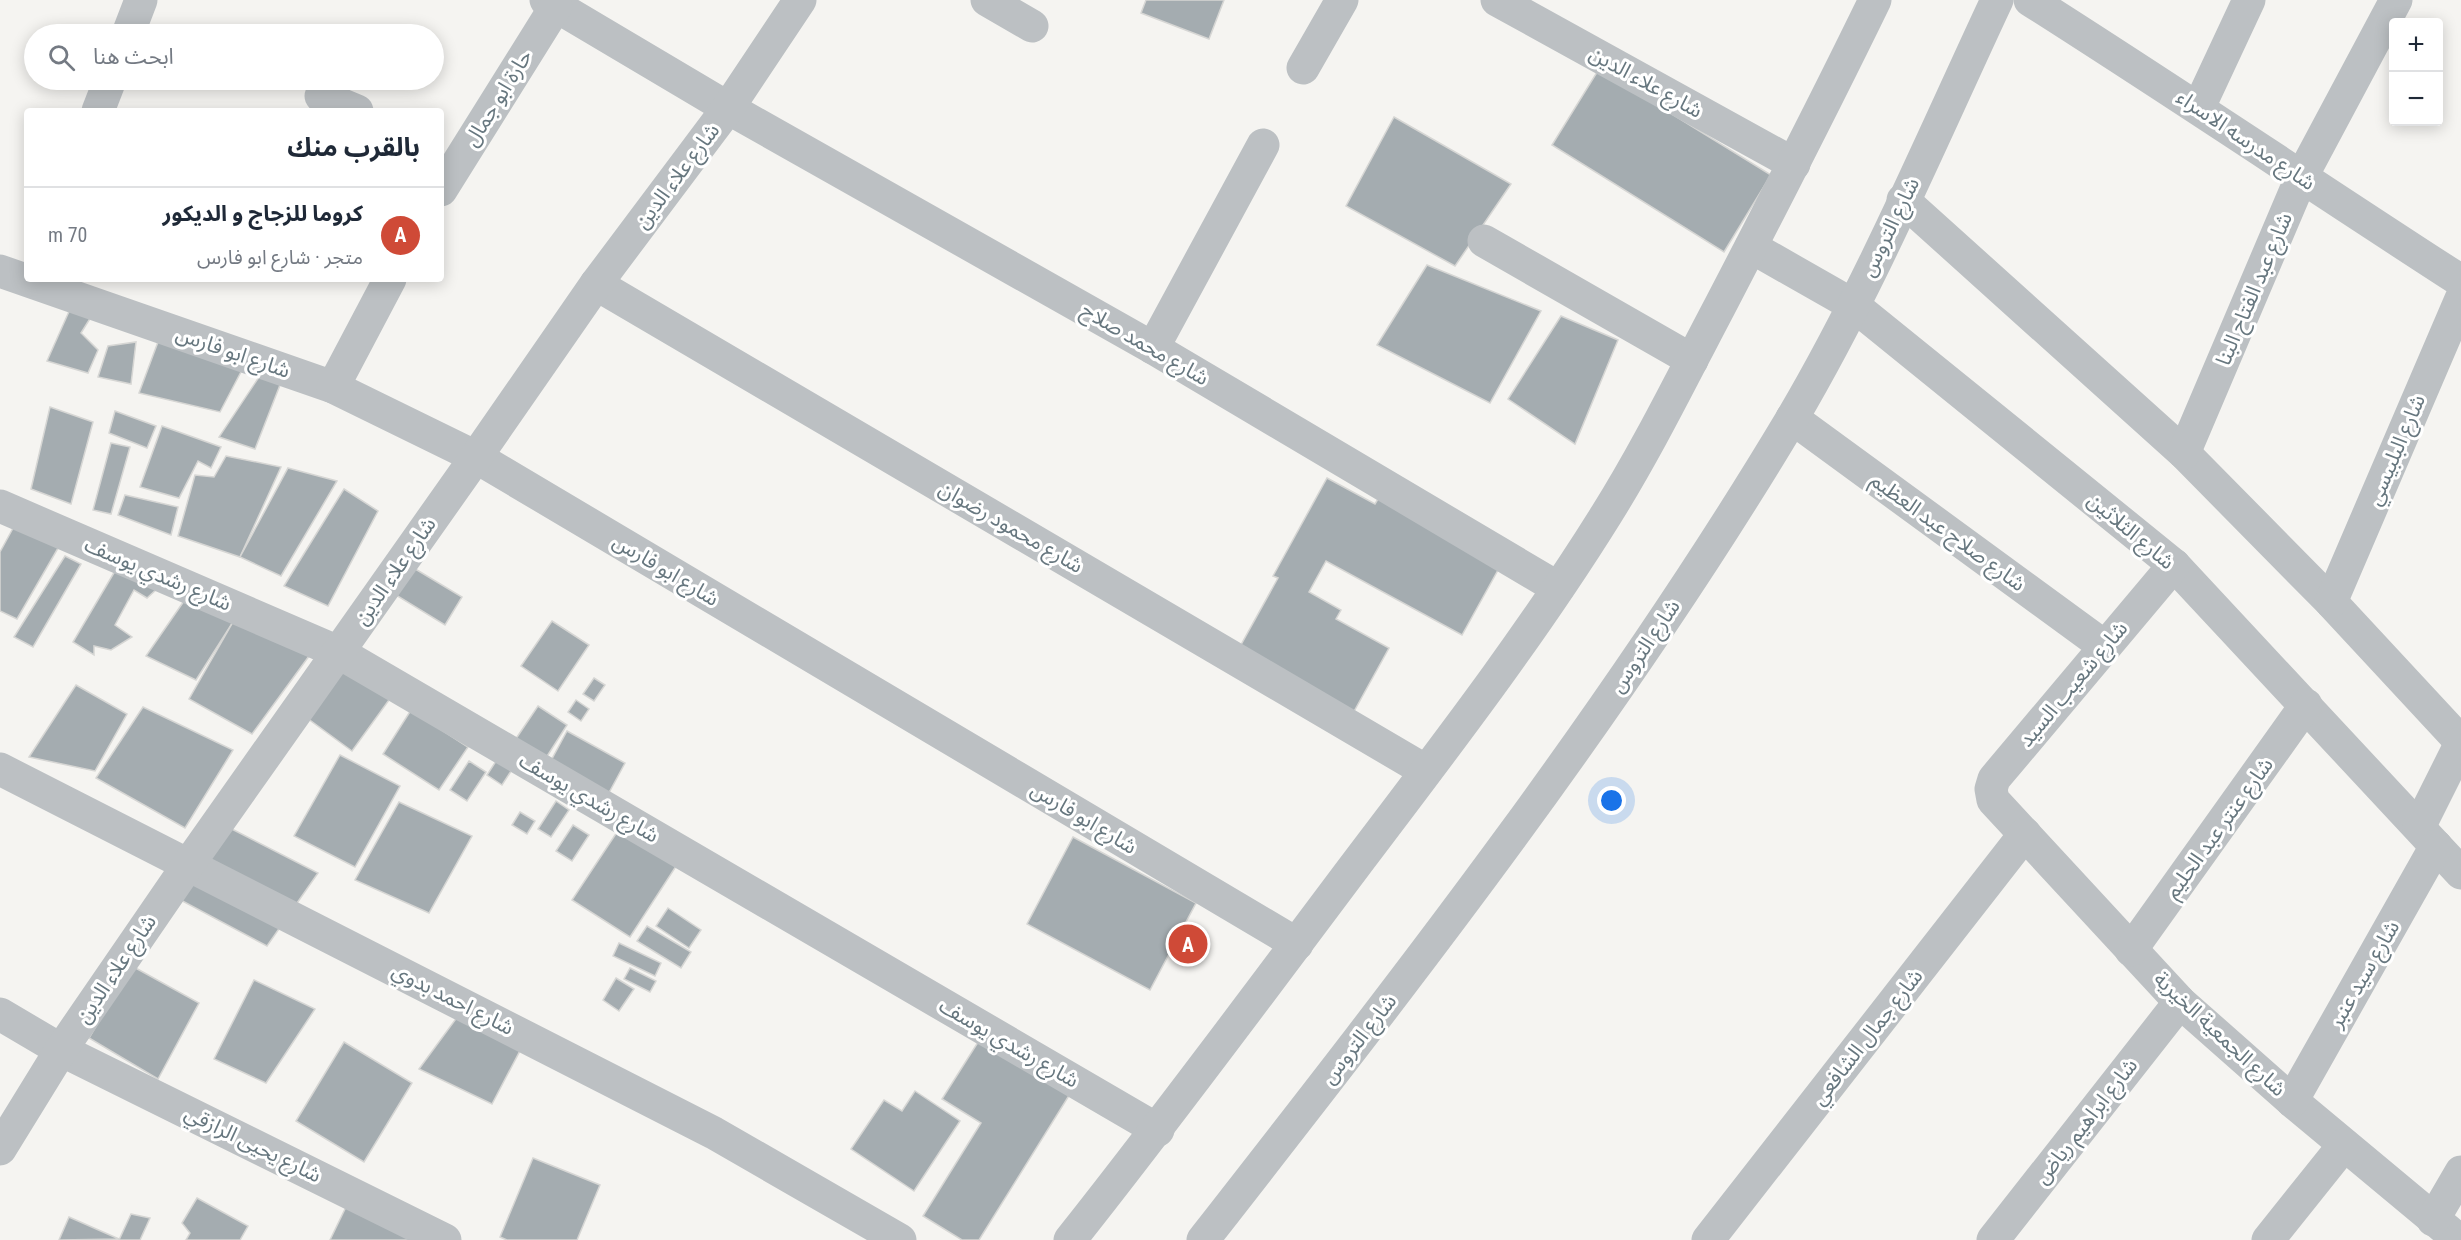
<!DOCTYPE html>
<html lang="ar">
<head>
<meta charset="utf-8">
<style>
  body { margin:0; font-family:"Roboto Condensed","Noto Sans Arabic",sans-serif; background:#f6f6f7; color:#1f2937; direction:rtl }
  .controls { position:absolute; right:18px; top:18px; display:grid; overflow:hidden; border-radius:6px; box-shadow:0 3px 15px #0003 }
  .controls button { width:54px; height:54px; display:grid; place-items:center; padding:0; border:0; border-bottom:2px solid #e0e1e3; background:#fff; color:#1f2937; font:30px sans-serif }
  .you { position:absolute; left:1612px; top:801px; width:21px; height:21px; margin:-15px; border:4px solid #fff; border-radius:50%; background:#1a73e8; box-shadow:0 0 0 9px #1a73e833 }
  .badge { display:grid; place-items:center; width:39px; height:39px; border-radius:50%; background:#cf4a37; color:#fff; font-size:20px; font-weight:700 }
  .pin { position:absolute; translate:-50% -50%; border:3px solid #fff; box-shadow:0 2px 6px #0006 }
  .list { margin:0; padding:0; list-style:none }
  h2 { display:flex; justify-content:space-between; align-items:center; height:78px; margin:0; padding:0 24px; font-size:26px }
  h2 small { font-size:20px; font-weight:400; color:#747a83 }
  .list li { display:grid; grid-template-columns:39px 1fr auto; gap:18px; align-items:center; box-sizing:border-box; height:96px; padding:0 24px; border-top:2px solid #e0e1e3 }
  .list b { display:block; font-size:22px; white-space:nowrap }
  .list p { margin:0; font-size:20px; white-space:nowrap; color:#747a83 }
  .list em { font-size:20px; font-style:normal; color:#747a83 }
  .icon { flex:none; width:33px; height:33px; fill:none; stroke:currentColor; stroke-width:2; stroke-linecap:round; stroke-linejoin:round }
  .map { position:relative; flex:none; width:2461px; height:1240px; overflow:hidden; direction:ltr }
  .search { position:absolute; background:#fff; box-shadow:0 3px 15px #0003; left:24px; top:24px; width:420px; height:66px; display:flex; align-items:center; gap:15px; box-sizing:border-box; padding:0 21px; border-radius:33px; color:#747a83; font-size:22px }
  .panel { position:absolute; background:#fff; box-shadow:0 3px 15px #0003; left:24px; top:108px; width:420px; height:174px; border-radius:6px; direction:rtl }
  .map>svg:first-child { display:block }
  .building { fill:#a4acb0; stroke:#d6d6d4; stroke-width:1.5 }
  .lines { fill:none; stroke-linecap:round; stroke-linejoin:round }
  .minor { stroke:#bcc0c3; stroke-width:33 }
  .labels { text-anchor:middle; stroke-width:6; stroke-linejoin:round; paint-order:stroke }
  .street-label { font-size:21px; fill:#67777f; stroke:#fff }
</style>
</head>
<body>
<div class="map">
<svg width="2461" height="1240" viewBox="0 0 2461 1240">
  <rect width="100%" height="100%" fill="#f5f4f1"/>
  <g class="building">
    <polygon points="1146,0 1224,0 1209,39 1141,13"/>
    <polygon points="1599,69 1771,175 1724,252 1552,145"/>
    <polygon points="1394,117 1511,184 1455,266 1346,206"/>
    <polygon points="1427,265 1541,311 1490,403 1377,345"/>
    <polygon points="71,307 96,309 81,333 98,350 88,373 47,361"/>
    <polygon points="1561,316 1618,340 1575,444 1508,399"/>
    <polygon points="136,342 131,384 98,377 108,346"/>
    <polygon points="158,342 243,368 220,412 139,393"/>
    <polygon points="261,374 280,385 255,449 219,437"/>
    <polygon points="50,407 93,422 71,504 31,489"/>
    <polygon points="115,411 156,426 147,448 109,433"/>
    <polygon points="162,426 221,447 211,468 198,461 179,498 140,487"/>
    <polygon points="111,443 130,447 111,514 93,510"/>
    <polygon points="226,456 281,467 240,557 178,536 195,475 214,477"/>
    <polygon points="288,468 337,481 281,576 240,557"/>
    <polygon points="1327,478 1375,504 1381,494 1503,561 1462,635 1326,561 1309,592 1341,610 1336,619 1389,648 1352,715 1237,652 1278,578 1273,576"/>
    <polygon points="344,489 378,511 328,606 284,586"/>
    <polygon points="125,495 178,507 171,535 118,515"/>
    <polygon points="17,521 61,543 17,619 0,611 0,552"/>
    <polygon points="65,556 81,564 33,647 14,637"/>
    <polygon points="407,564 462,597 445,625 391,592"/>
    <polygon points="115,571 158,588 147,598 134,590 115,625 132,637 111,650 94,646 94,655 73,642"/>
    <polygon points="184,601 233,622 196,680 146,656"/>
    <polygon points="552,621 589,645 558,691 521,666"/>
    <polygon points="233,622 312,652 252,734 189,699"/>
    <polygon points="346,663 397,689 352,751 307,718"/>
    <polygon points="594,678 605,685 594,701 583,694"/>
    <polygon points="76,685 127,714 95,771 29,757"/>
    <polygon points="576,700 589,709 581,721 568,712"/>
    <polygon points="538,706 567,725 544,761 511,746"/>
    <polygon points="143,707 233,750 185,828 96,778"/>
    <polygon points="411,710 468,747 439,790 383,754"/>
    <polygon points="567,731 625,763 605,800 547,768"/>
    <polygon points="340,755 400,786 355,867 294,836"/>
    <polygon points="500,755 515,765 502,785 487,775"/>
    <polygon points="469,761 486,772 467,801 450,790"/>
    <polygon points="556,801 569,810 551,837 538,829"/>
    <polygon points="399,802 472,836 429,913 355,880"/>
    <polygon points="520,812 535,821 527,834 512,825"/>
    <polygon points="627,817 684,854 630,937 572,900"/>
    <polygon points="224,825 318,873 267,946 173,896"/>
    <polygon points="573,825 589,835 572,861 556,851"/>
    <polygon points="1073,837 1196,903 1150,990 1027,924"/>
    <polygon points="668,908 701,930 689,948 656,926"/>
    <polygon points="647,926 691,952 681,968 637,941"/>
    <polygon points="619,943 661,963 655,976 613,956"/>
    <polygon points="132,966 199,1003 158,1079 89,1038"/>
    <polygon points="630,968 656,981 650,992 624,979"/>
    <polygon points="616,978 634,989 619,1011 603,1000"/>
    <polygon points="254,980 315,1009 266,1083 214,1059"/>
    <polygon points="472,997 534,1024 492,1104 419,1069"/>
    <polygon points="980,1039 1070,1094 979,1240 962,1240 923,1216 981,1123 942,1099"/>
    <polygon points="344,1042 412,1083 364,1162 296,1121"/>
    <polygon points="915,1091 960,1121 914,1191 851,1149 884,1100 902,1111"/>
    <polygon points="533,1158 600,1185 577,1240 507,1240 500,1237"/>
    <polygon points="197,1198 248,1226 240,1240 186,1240 190,1233 182,1223"/>
    <polygon points="346,1207 416,1240 330,1240"/>
    <polygon points="131,1214 150,1218 140,1240 119,1240"/>
    <polygon points="69,1217 119,1239 59,1240"/>
  </g>
  <g class="lines">
    <g class="minor">
      <polyline points="546,0 728,108 1153,348 1558,588"/>
      <polyline points="987,0 1032,26"/>
      <polyline points="1497,0 1794,164"/>
      <path d="M2030,0C2175,92 2317,188 2461,281"/>
      <polyline points="128,34 141,0"/>
      <polyline points="1303,68 1342,0"/>
      <polyline points="321,96 357,111"/>
      <polyline points="2199,107 2249,0"/>
      <polyline points="98,111 110,80"/>
      <polyline points="441,190 556,6"/>
      <polyline points="1903,200 2184,453 2331,602 2461,742"/>
      <polyline points="1484,241 1692,360"/>
      <polyline points="1751,247 1853,305 2174,565 2461,873"/>
      <polyline points="0,271 333,387 476,457 1297,944"/>
      <polyline points="596,284 1426,771"/>
      <polyline points="1153,348 1263,145"/>
      <polyline points="333,387 390,279"/>
      <polyline points="1792,418 2104,646"/>
      <polyline points="2184,453 2301,178 2396,0"/>
      <polyline points="0,506 338,652 1158,1130"/>
      <polyline points="2174,565 1994,779 1991,789 1993,800 2180,1002 2292,1101 2459,1240"/>
      <polyline points="2331,602 2461,299"/>
      <polyline points="0,769 714,1133 900,1240"/>
      <polyline points="2419,827 2461,743"/>
      <polyline points="2131,950 2306,705"/>
      <polyline points="0,1014 61,1050 445,1240"/>
      <polyline points="2292,1101 2436,846"/>
      <polyline points="0,1149 61,1050 188,865 476,457 596,284 728,108 800,0"/>
      <polyline points="2433,1220 2461,1172"/>
      <path d="M1070,1240C1167,1118 1260,992 1354,867C1441,752 1530,637 1606,515C1648,448 1683,376 1720,306C1773,204 1825,103 1875,0"/>
      <path d="M1203,1240C1410,975 1618,709 1791,420C1870,286 1931,141 1997,0"/>
      <polyline points="1708,1240 2025,834"/>
      <polyline points="1993,1240 2180,1002"/>
      <polyline points="2268,1240 2344,1145"/>
    </g>
  </g>
  <g class="labels">
    <g class="street-label">
      <text transform="translate(1646 82) rotate(29)" y="7">شارع علاء الدين</text>
      <text transform="translate(498 98) rotate(-58)" y="7">حارة ابو جمال</text>
      <text transform="translate(2246 140) rotate(34)" y="7">شارع مدرسه الاسراء</text>
      <text transform="translate(677 176) rotate(-53)" y="7">شارع علاء الدين</text>
      <text transform="translate(1890 227) rotate(-64)" y="7">شارع التروس</text>
      <text transform="translate(2254 289) rotate(-67)" y="7">شارع عبد الفتاح البنا</text>
      <text transform="translate(1145 344) rotate(30)" y="7">شارع محمد صلاح</text>
      <text transform="translate(233 352) rotate(19)" y="7">شارع ابو فارس</text>
      <text transform="translate(2396 450) rotate(-67)" y="7">شارع البلبيسي</text>
      <text transform="translate(1011 527) rotate(30)" y="7">شارع محمود رضوان</text>
      <text transform="translate(2131 531) rotate(40)" y="7">شارع الثلاثين</text>
      <text transform="translate(1948 532) rotate(36)" y="7">شارع صلاح عبد العظيم</text>
      <text transform="translate(666 570) rotate(31)" y="7">شارع ابو فارس</text>
      <text transform="translate(395 571) rotate(-55)" y="7">شارع علاء الدين</text>
      <text transform="translate(158 574) rotate(23)" y="7">شارع رشدي يوسف</text>
      <text transform="translate(1645 646) rotate(-56)" y="7">شارع التروس</text>
      <text transform="translate(2073 684) rotate(-50)" y="7">شارع شعيب السيد</text>
      <text transform="translate(589 798) rotate(30)" y="7">شارع رشدي يوسف</text>
      <text transform="translate(1084 818) rotate(31)" y="7">شارع ابو فارس</text>
      <text transform="translate(2219 828) rotate(-54)" y="7">شارع عنتر عبد الحليم</text>
      <text transform="translate(116 969) rotate(-56)" y="7">شارع علاء الدين</text>
      <text transform="translate(2364 974) rotate(-60)" y="7">شارع سيد عنبر</text>
      <text transform="translate(453 999) rotate(27)" y="7">شارع احمد بدوي</text>
      <text transform="translate(2220 1034) rotate(43)" y="7">شارع الجمعية الخيرية</text>
      <text transform="translate(1867 1037) rotate(-52)" y="7">شارع جمال الشافعي</text>
      <text transform="translate(1359 1039) rotate(-52)" y="7">شارع التروس</text>
      <text transform="translate(1009 1043) rotate(30)" y="7">شارع رشدي يوسف</text>
      <text transform="translate(2086 1121) rotate(-52)" y="7">شارع ابراهيم رياض</text>
      <text transform="translate(253 1144) rotate(26)" y="7">شارع يحيى الرازقي</text>
    </g>
  </g>
</svg>
<div class="controls">
<button>+</button>
<button>−</button>
</div>
<div class="you"></div>
<div class="pin badge" style="left:1188px;top:944px">A</div>
<div class="search"><svg class="icon" aria-label="search" viewBox="0 0 24 24"><circle cx="10" cy="10" r="6"/><path d="M15 15l6 6"/></svg>ابحث هنا</div>
<section class="panel">
<h2>بالقرب منك<small></small></h2>
<ul class="list">
<li><span class="badge">A</span><div><b>كروما للزجاج و الديكور</b><p>متجر · شارع ابو فارس</p></div><em>70 m</em></li>
</ul>
</section>
</div>
</body>
</html>
